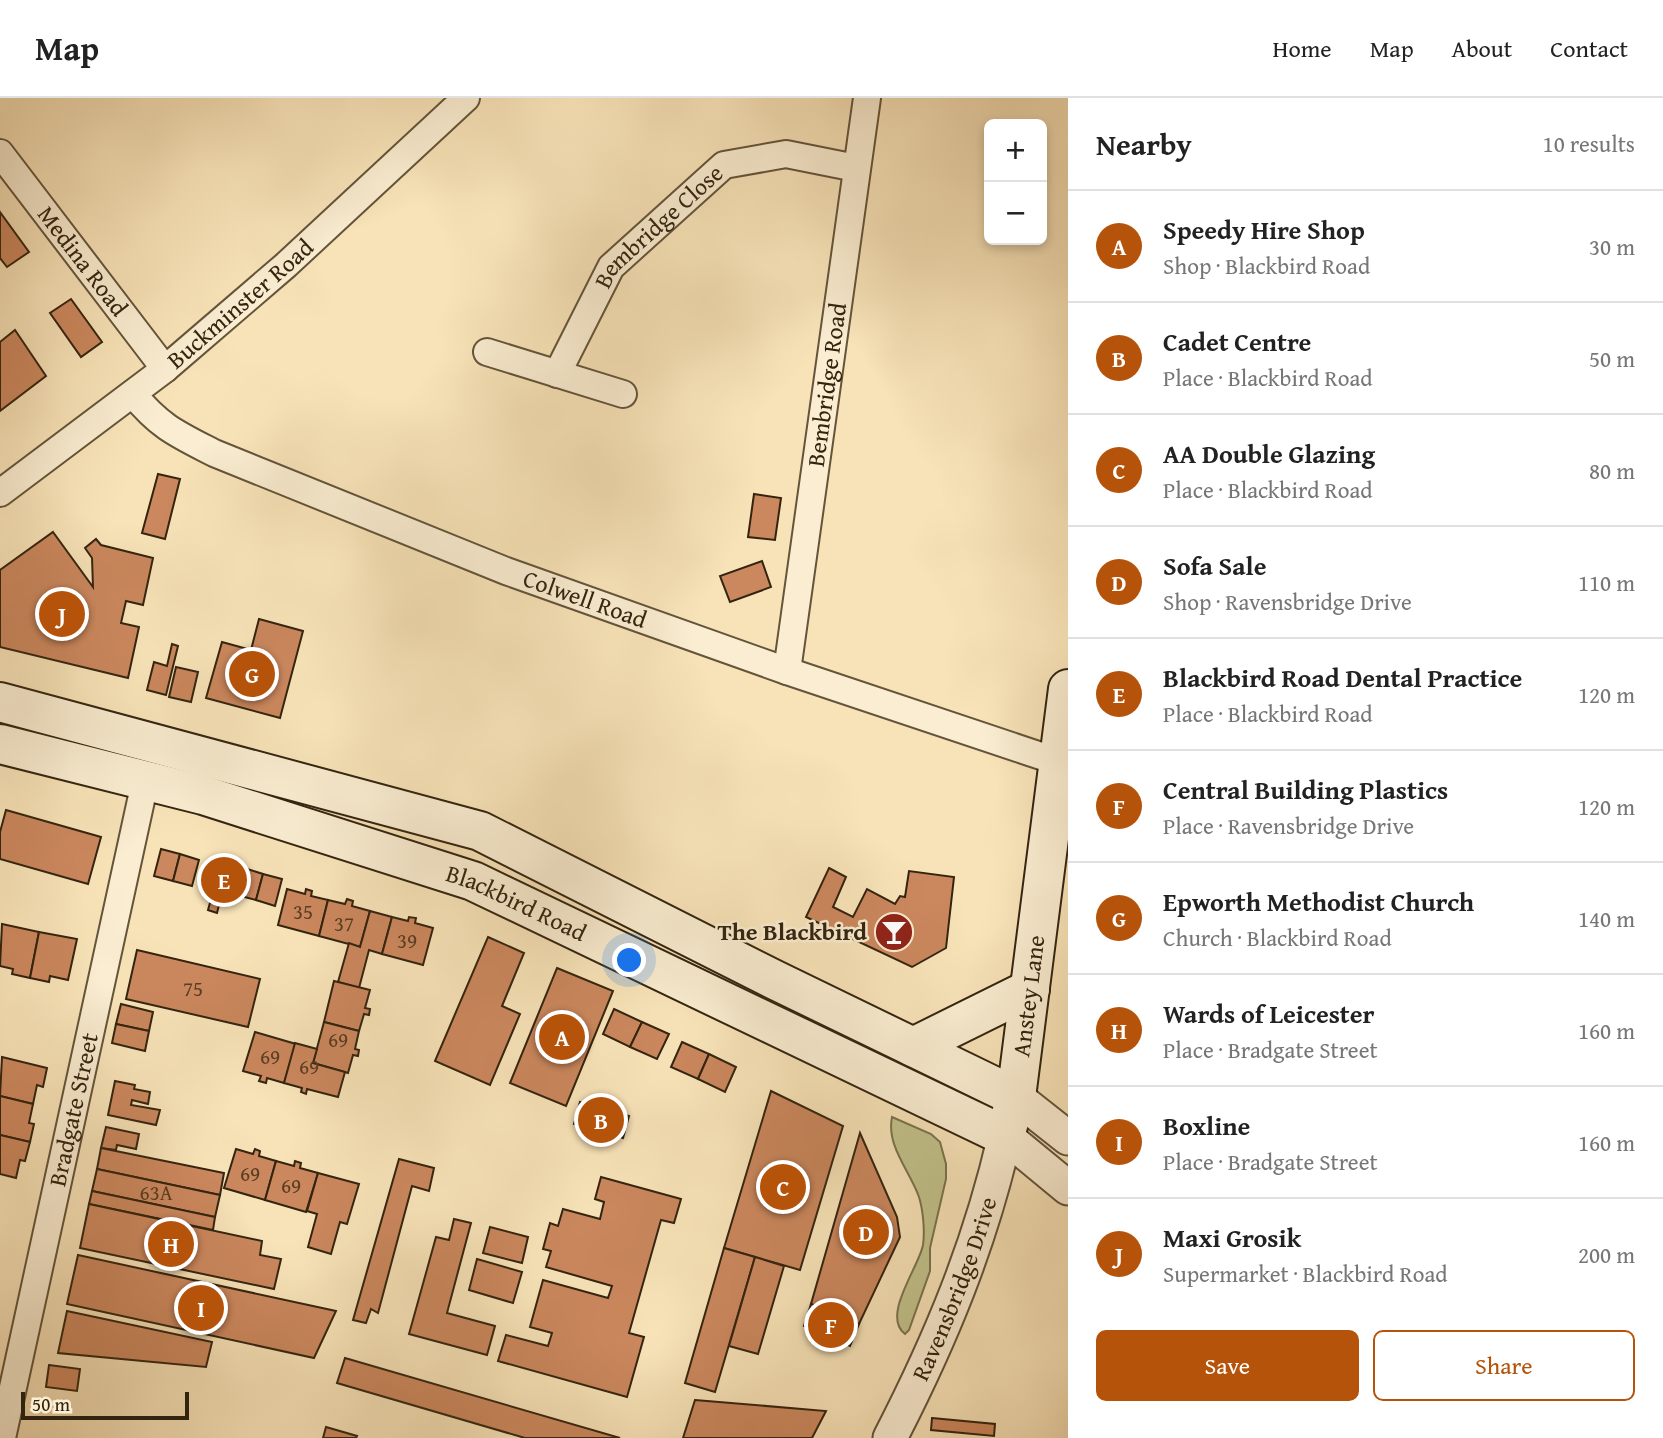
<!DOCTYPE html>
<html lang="en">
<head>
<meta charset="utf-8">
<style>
  body { margin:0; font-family:"Gentium Book Plus",serif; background:#f2f2f2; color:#222 }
  .controls { position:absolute; right:21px; top:21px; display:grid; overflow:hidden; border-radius:10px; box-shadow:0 4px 10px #0003 }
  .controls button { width:63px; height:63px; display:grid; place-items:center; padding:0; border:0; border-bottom:2px solid #e0e0e0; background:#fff; color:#222; font:35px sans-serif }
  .scale { position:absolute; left:21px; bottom:18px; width:168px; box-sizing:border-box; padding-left:7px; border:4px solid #332410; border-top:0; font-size:19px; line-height:24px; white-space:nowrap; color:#332410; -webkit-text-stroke:5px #faedd1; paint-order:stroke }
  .you { position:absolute; left:630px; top:863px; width:24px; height:24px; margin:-18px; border:5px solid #fff; border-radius:50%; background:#1a73e8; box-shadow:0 0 0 10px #1a73e833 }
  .badge { display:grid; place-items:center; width:46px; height:46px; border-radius:50%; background:#b45309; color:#fff; font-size:23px; font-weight:700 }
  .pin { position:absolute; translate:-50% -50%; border:4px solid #fff; box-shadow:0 2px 7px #0006 }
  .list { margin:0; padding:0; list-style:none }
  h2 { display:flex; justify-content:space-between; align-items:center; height:91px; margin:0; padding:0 28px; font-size:30px }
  h2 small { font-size:23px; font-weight:400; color:#767676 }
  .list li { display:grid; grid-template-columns:46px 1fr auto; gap:21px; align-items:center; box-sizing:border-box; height:112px; padding:0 28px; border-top:2px solid #e0e0e0 }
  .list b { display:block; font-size:26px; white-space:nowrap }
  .list p { margin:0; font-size:23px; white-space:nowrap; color:#767676 }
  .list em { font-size:23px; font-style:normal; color:#767676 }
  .actions { display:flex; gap:14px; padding:21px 28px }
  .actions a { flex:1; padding:16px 0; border:2px solid #b45309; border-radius:10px; text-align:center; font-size:24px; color:#b45309 }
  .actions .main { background:#b45309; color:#fff }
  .map { position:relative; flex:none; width:1068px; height:1340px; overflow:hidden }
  header { display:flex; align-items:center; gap:42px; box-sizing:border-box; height:98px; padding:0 35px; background:#fff; border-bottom:2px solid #e0e0e0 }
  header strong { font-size:33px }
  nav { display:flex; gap:38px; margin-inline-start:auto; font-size:24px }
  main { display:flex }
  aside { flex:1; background:#fff }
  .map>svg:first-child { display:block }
  .green { fill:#c2c28b; stroke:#7a734e; stroke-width:2 }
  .building { fill:#cb875d; stroke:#332410; stroke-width:2 }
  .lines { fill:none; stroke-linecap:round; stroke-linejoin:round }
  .minor-casing { stroke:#64543a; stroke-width:30 }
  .tertiary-casing { stroke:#64543a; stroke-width:37 }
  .secondary-casing { stroke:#332410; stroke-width:42 }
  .minor { stroke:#faedd1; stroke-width:26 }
  .tertiary { stroke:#faedd1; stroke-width:33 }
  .secondary { stroke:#faedd1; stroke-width:38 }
  .labels { text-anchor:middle; stroke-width:5; stroke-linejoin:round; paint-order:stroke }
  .number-label { font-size:21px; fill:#593d23 }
  .street-label { font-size:24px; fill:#332410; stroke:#faedd1 }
  .poi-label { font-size:24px; font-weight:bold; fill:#332410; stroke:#faedd1; text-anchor:end }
</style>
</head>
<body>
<header>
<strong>Map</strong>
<nav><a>Home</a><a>Map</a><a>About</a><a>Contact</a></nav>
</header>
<main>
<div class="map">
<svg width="1068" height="1340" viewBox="0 0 1068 1340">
  <rect width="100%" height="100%" fill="#f8e3b8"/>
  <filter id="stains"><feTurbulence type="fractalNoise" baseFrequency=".00286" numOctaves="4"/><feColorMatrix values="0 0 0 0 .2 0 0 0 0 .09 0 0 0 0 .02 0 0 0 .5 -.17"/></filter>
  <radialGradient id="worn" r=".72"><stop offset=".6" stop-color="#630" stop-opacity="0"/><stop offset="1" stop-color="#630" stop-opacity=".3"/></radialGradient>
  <path class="green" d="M892,1019L931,1036L940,1044L946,1066V1081L930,1150V1173L909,1232L905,1236C881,1218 919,1169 923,1147C925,1133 923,1112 919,1099C910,1073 886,1048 892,1019Z"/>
  <g class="building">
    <polygon points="0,114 29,154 7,169 0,160"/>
    <polygon points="71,201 102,244 81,259 50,215"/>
    <polygon points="15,232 46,278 0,313 0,244"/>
    <polygon points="158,376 180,381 165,441 142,435"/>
    <polygon points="754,396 781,400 775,442 748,439"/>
    <polygon points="53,434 93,489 92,460 85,450 96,441 101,447 153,460 143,507 126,503 121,525 139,529 128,580 0,549 0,472"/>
    <polygon points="762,463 771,489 730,504 720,478"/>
    <polygon points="259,521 303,533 280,620 206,600 222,544 251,552"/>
    <polygon points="172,546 178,548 166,597 147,592 154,564 167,568"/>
    <polygon points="176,569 198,574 191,604 169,599"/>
    <polygon points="6,712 101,739 88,786 0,761 0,734"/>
    <polygon points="161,751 180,756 173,783 154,778"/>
    <polygon points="180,756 199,762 192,788 173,783"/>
    <polygon points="218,764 238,770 231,797 222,795 217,815 208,812 213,794 210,793"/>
    <polygon points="244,770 263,776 256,802 237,797"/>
    <polygon points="829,770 846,779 833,809 853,819 867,791 895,806 900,798 905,799 909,773 954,779 946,850 912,869 806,819"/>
    <polygon points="263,776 282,781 275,808 256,802"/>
    <polygon points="287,791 305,796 306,791 312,793 311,798 328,802 319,838 278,827"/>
    <polygon points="347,801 353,803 352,808 370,813 360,849 319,838 328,802 345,806"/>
    <polygon points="370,813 392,819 382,856 369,852 359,890 338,884 349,845 360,849"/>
    <polygon points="392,819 408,823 409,819 416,820 415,825 433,830 423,867 382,856"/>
    <polygon points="2,826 39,834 30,880 12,876 13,871 0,868"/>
    <polygon points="39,834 77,841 68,882 50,878 49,884 30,880"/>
    <polygon points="488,839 524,855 502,908 520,916 490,987 435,963"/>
    <polygon points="137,852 260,881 248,929 126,901"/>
    <polygon points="557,870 613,893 566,1008 510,985"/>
    <polygon points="334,883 370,892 365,910 370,911 369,917 364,916 359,933 324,924"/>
    <polygon points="121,906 153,914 149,933 116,926"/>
    <polygon points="614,911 642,924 630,949 603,936"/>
    <polygon points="324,924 359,933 355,951 359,952 358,958 353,957 348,975 313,965"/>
    <polygon points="642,924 669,936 657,961 630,949"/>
    <polygon points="116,926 149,933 145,953 112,945"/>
    <polygon points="255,934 296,946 284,985 267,980 266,985 259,983 261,978 243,973"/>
    <polygon points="682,944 709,956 698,981 671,969"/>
    <polygon points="295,945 317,951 313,965 345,974 338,999 307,991 306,996 301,994 302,990 284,985"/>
    <polygon points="709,956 736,969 725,994 698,981"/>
    <polygon points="2,959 47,970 43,989 37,987 33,1006 0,998"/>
    <polygon points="115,983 135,987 134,991 150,994 148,1006 132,1002 131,1007 160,1012 156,1027 108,1017"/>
    <polygon points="771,993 843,1028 800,1172 724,1150"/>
    <polygon points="0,998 33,1006 29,1025 34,1026 30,1044 0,1037"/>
    <polygon points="580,1004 629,1018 623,1040 574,1026"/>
    <polygon points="106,1029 139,1036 136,1051 117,1047 116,1052 101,1050"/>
    <polygon points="860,1035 897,1119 900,1139 859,1226 811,1206"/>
    <polygon points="0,1037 30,1044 25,1063 20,1062 16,1080 0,1076"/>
    <polygon points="101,1050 224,1075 220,1097 97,1071"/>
    <polygon points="236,1051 253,1056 255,1051 260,1053 259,1058 276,1063 265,1102 224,1090"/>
    <polygon points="399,1061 434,1070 429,1093 412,1088 378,1215 371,1211 366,1225 353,1222"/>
    <polygon points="276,1063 294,1068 295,1063 301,1065 300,1070 318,1075 306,1114 265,1102"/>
    <polygon points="97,1071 220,1097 215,1119 92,1093"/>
    <polygon points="318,1075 359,1086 347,1126 340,1124 331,1156 308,1149 317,1116 307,1113"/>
    <polygon points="601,1079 681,1101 674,1125 661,1122 629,1235 644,1239 627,1299 498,1263 506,1237 548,1248 552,1235 530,1229 543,1182 608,1200 612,1188 546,1169 551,1153 543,1151 550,1125 558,1128 563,1111 600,1121 604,1104 595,1101"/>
    <polygon points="92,1093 215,1119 213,1132 89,1106"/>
    <polygon points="89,1106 262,1143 260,1157 281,1161 274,1191 80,1150"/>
    <polygon points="454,1121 471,1125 447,1215 495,1228 487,1257 409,1236 436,1139 449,1142"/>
    <polygon points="490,1129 528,1139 522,1165 483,1155"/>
    <polygon points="724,1150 755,1159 715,1294 685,1285"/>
    <polygon points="78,1157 336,1213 314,1260 67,1206"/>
    <polygon points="755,1159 784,1168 758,1256 729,1248"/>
    <polygon points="477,1161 522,1174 513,1205 469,1192"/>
    <polygon points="811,1206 859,1226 850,1248 804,1228"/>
    <polygon points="67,1213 212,1244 206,1269 58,1255"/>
    <polygon points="345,1260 620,1340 525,1340 337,1285"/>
    <polygon points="49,1267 80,1271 77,1293 46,1289"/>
    <polygon points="695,1302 826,1313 812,1340 683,1340"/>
    <polygon points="932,1320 995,1326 994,1338 931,1332"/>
    <polygon points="326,1329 357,1338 356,1340 323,1340"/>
  </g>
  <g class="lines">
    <g class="minor-casing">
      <g id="minor">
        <path id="s1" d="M0,55L165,271"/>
        <polyline points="487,254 623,296"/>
        <path id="s2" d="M557,276L611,169L724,67L786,56L856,70"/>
        <path id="s3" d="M133,296C160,329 177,336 214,355L506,473L787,573L1059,664"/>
        <path id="s4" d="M0,395L165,271L286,167L466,0"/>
        <path id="s5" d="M787,573L867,0"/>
        <path id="s6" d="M2,1340L145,684"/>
      </g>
    </g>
    <g class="tertiary-casing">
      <g id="tertiary">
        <polyline points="1016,999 1068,1040"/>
        <path id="s7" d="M890,1340C941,1241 980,1147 1005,1038L1068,1090"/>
      </g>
    </g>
    <g class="secondary-casing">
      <g id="secondary">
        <polyline points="0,604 480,733 775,882 1016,999"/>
        <path id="s8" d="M0,646L203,697L473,783L1005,1038L1016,999L1068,591"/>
        <polyline points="913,949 1030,891"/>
      </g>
    </g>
    <use href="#minor" class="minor"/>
    <use href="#tertiary" class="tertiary"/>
    <use href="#secondary" class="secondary"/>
  </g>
  <defs>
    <g id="bar-disc" transform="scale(2.0125)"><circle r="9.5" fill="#8f2418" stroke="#faedd1"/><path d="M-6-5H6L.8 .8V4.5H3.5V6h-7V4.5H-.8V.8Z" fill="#fff"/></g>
  </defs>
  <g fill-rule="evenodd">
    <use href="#bar-disc" x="894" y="834"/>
  </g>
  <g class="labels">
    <g class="number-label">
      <text x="303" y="821">35</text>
      <text x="344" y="833">37</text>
      <text x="407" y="850">39</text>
      <text x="193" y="898">75</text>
      <text x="338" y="949">69</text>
      <text x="270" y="966">69</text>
      <text x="309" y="976">69</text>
      <text x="250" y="1083">69</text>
      <text x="291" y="1095">69</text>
      <text x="156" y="1102">63A</text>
    </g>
    <g class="street-label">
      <text dy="8" stroke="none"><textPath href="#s2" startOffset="182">Bembridge Close</textPath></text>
      <text dy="8" stroke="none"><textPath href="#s1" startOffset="136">Medina Road</textPath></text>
      <text dy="8" stroke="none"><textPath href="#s4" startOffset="306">Buckminster Road</textPath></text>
      <text dy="8" stroke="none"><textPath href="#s5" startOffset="289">Bembridge Road</textPath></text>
      <text dy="8" stroke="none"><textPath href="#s3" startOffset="500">Colwell Road</textPath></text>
      <text dy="8" stroke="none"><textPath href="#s8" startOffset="541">Blackbird Road</textPath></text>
      <text dy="8" stroke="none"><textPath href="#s8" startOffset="1225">Anstey Lane</textPath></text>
      <text dy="8" stroke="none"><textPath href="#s6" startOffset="336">Bradgate Street</textPath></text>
      <text dy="8" stroke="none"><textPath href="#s7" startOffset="163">Ravensbridge Drive</textPath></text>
    </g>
    <g class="poi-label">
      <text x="867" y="842">The Blackbird</text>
    </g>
  </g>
  <rect width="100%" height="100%" filter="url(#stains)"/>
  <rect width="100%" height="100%" fill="url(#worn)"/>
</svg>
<div class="controls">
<button>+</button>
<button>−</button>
</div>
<div class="scale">50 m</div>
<div class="you"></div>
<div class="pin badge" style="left:562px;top:939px">A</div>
<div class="pin badge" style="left:601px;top:1022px">B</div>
<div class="pin badge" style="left:783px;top:1089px">C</div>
<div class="pin badge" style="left:866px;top:1134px">D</div>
<div class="pin badge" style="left:224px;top:782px">E</div>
<div class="pin badge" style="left:831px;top:1227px">F</div>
<div class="pin badge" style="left:252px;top:576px">G</div>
<div class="pin badge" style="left:171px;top:1146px">H</div>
<div class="pin badge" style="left:201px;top:1210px">I</div>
<div class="pin badge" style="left:62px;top:516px">J</div>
</div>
<aside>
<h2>Nearby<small>10 results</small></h2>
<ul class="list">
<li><span class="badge">A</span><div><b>Speedy Hire Shop</b><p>Shop · Blackbird Road</p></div><em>30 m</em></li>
<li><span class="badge">B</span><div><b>Cadet Centre</b><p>Place · Blackbird Road</p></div><em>50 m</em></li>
<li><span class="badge">C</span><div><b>AA Double Glazing</b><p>Place · Blackbird Road</p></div><em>80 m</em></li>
<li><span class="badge">D</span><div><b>Sofa Sale</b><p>Shop · Ravensbridge Drive</p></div><em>110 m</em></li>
<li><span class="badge">E</span><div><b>Blackbird Road Dental Practice</b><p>Place · Blackbird Road</p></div><em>120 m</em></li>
<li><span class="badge">F</span><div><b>Central Building Plastics</b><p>Place · Ravensbridge Drive</p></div><em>120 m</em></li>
<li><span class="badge">G</span><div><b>Epworth Methodist Church</b><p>Church · Blackbird Road</p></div><em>140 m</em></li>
<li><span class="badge">H</span><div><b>Wards of Leicester</b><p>Place · Bradgate Street</p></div><em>160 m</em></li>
<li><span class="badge">I</span><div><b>Boxline</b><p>Place · Bradgate Street</p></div><em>160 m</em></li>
<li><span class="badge">J</span><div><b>Maxi Grosik</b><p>Supermarket · Blackbird Road</p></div><em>200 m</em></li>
</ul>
<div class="actions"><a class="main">Save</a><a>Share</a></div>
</aside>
</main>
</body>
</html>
